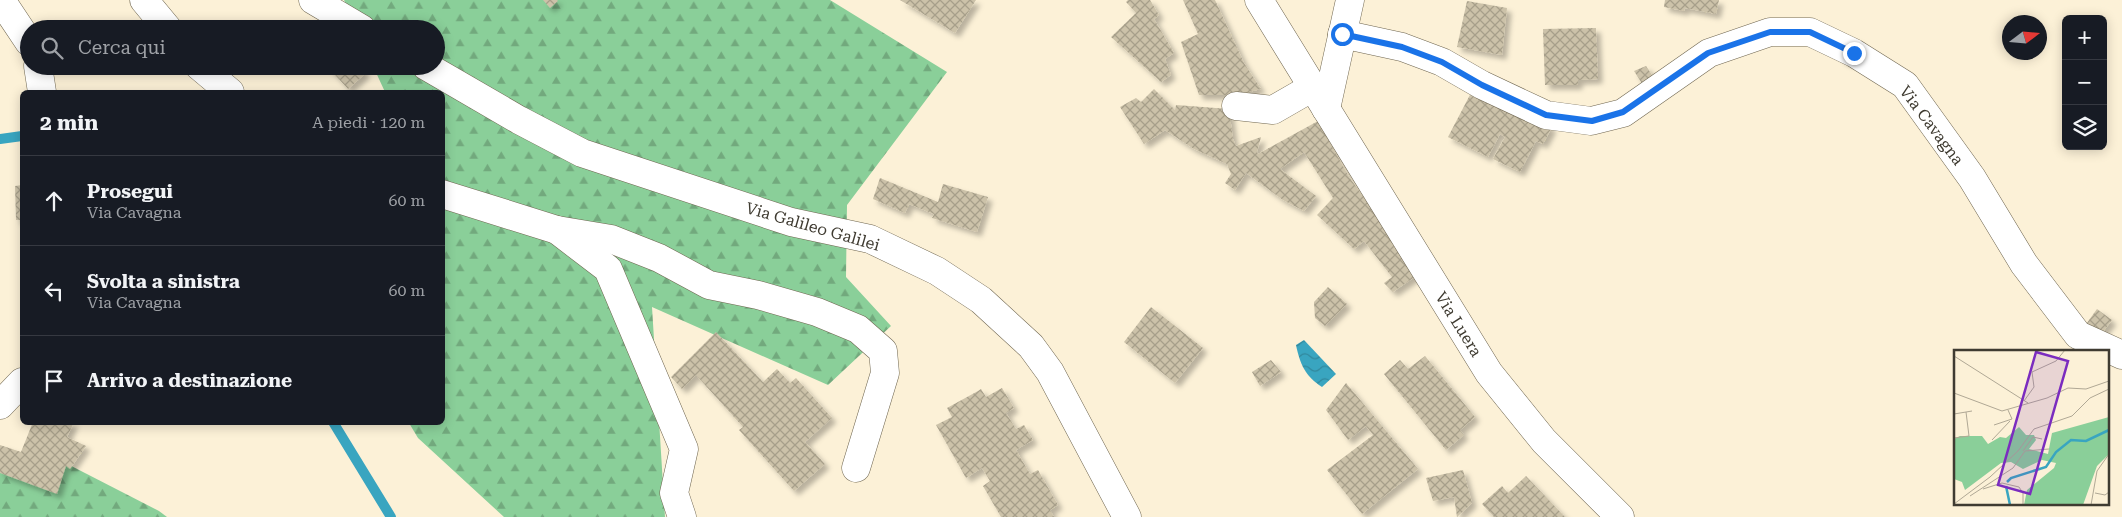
<!DOCTYPE html>
<html lang="it">
<head>
<meta charset="utf-8">
<style>
  body { margin:0; font-family:"Roboto Serif",serif; background:#20242c; color:#f1f3f6 }
  .controls { position:absolute; right:15px; top:15px; display:grid; overflow:hidden; border-radius:8px; box-shadow:0 2px 12px #0003 }
  .controls button { width:45px; height:45px; display:grid; place-items:center; padding:0; border:0; border-bottom:1px solid #363941; background:#171b24; color:#f1f3f6; font:25px sans-serif }
  .compass { position:absolute; left:2002px; top:15px; width:45px; height:45px; border-radius:50%; background:#171b24; box-shadow:0 2px 12px #0003; rotate:74deg }
  .stop { position:absolute; width:15px; height:15px; margin:-11px; border:4px solid #1a73e8; border-radius:50%; background:#fff }
  .stop.end { background:#1a73e8; border-color:#fff; box-shadow:0 1px 5px #0008 }
  .list { margin:0; padding:0; list-style:none }
  h2 { display:flex; justify-content:space-between; align-items:center; height:65px; margin:0; padding:0 20px; font-size:21px }
  h2 small { font-size:16px; font-weight:400; color:#9ea1a6 }
  .list li { display:grid; grid-template-columns:32px 1fr auto; gap:15px; align-items:center; box-sizing:border-box; height:90px; padding:0 20px; border-top:1px solid #363941 }
  .list b { display:block; font-size:19px; white-space:nowrap }
  .list p { margin:0; font-size:16px; white-space:nowrap; color:#9ea1a6 }
  .list em { font-size:16px; font-style:normal; color:#9ea1a6 }
  .icon { flex:none; width:28px; height:28px; fill:none; stroke:currentColor; stroke-width:2; stroke-linecap:round; stroke-linejoin:round }
  .map { position:relative; flex:none; width:2122px; height:517px; overflow:hidden }
  .search { position:absolute; background:#171b24; box-shadow:0 2px 12px #0003; left:20px; top:20px; width:425px; height:55px; display:flex; align-items:center; gap:12px; box-sizing:border-box; padding:0 18px; border-radius:28px; color:#9ea1a6; font-size:19px }
  .panel { position:absolute; background:#171b24; box-shadow:0 2px 12px #0003; left:20px; top:90px; width:425px; height:335px; border-radius:8px }
  .map>svg:first-child { display:block }
  .forest { fill:url(#forest-firs) }
  .water { fill:url(#water-waves) }
  .lines { fill:none; stroke-linecap:round; stroke-linejoin:round }
  .stream { stroke:#39a5c0; stroke-width:10 }
  .building { fill:url(#building-cross-hatch); filter:url(#shadow) }
  .minor-casing { stroke:#6f6650; stroke-width:29 }
  .minor { stroke:#fff; stroke-width:28 }
  .route { stroke:#1a73e8; stroke-width:6 }
  .labels { text-anchor:middle; stroke-width:4; stroke-linejoin:round; paint-order:stroke }
  .street-label { font-size:16px; fill:#3f3b31; stroke:#fff }
  .inset-river { fill:none; stroke:#39a5c0; stroke-width:2.5 }
  .inset-road { fill:none; stroke:#b0a895; stroke-width:1 }
  .view { fill:#7b2cbf; fill-opacity:0.15; stroke:#7b2cbf; stroke-width:2.5 }
  .inset-edge { fill:none; stroke:#3f3b31; stroke-width:2.5 }
</style>
</head>
<body>
<div class="map">
<svg width="2122" height="517" viewBox="0 0 2122 517">
  <defs>
    <pattern id="forest-firs" width="22" height="20" patternUnits="userSpaceOnUse" patternTransform="scale(1.25)"><rect width="22" height="20" fill="#8acf99"/><path d="M5 1l3.5 6h-7zM16 11l3.5 6h-7z" fill="#72a97d"/></pattern>
    <pattern id="water-waves" width="16" height="10" patternUnits="userSpaceOnUse" patternTransform="scale(1.25)"><rect width="16" height="10" fill="#39a5c0"/><path d="M0 5q4-4 8 0t8 0" fill="none" stroke="#31889d"/></pattern>
    <pattern id="building-cross-hatch" width="8" height="8" patternUnits="userSpaceOnUse" patternTransform="scale(1.25)"><rect width="8" height="8" fill="#ccc2a9"/><path d="M0 0l8 8M0 8l8-8" fill="none" stroke="#a79f8a"/></pattern>
    <filter id="shadow"><feDropShadow dx="4.5" dy="4.5" stdDeviation="2.5" flood-color="#0004"/></filter>
  </defs>
  <rect width="100%" height="100%" fill="#fcf1d7"/>
  <g class="forest">
    <polygon points="344,0 830,0 947,72 847,205 846,277 891,326 828,385 652,307 665,517 504,517 418,438 409,423 442,422 442,92 385,92 373,66 436,66 436,29 357,29"/>
    <polygon points="46,453 159,511 167,517 0,517 0,458"/>
  </g>
  <path class="water" d="M1304,340L1336,374L1322,387C1305,376 1300,364 1296,345Z"/>
  <g class="lines">
    <g class="stream">
      <polyline points="0,139 22,136"/>
      <polyline points="333,422 391,517"/>
    </g>
  </g>
  <g class="building">
    <polygon points="543,0 557,0 558,1 550,8"/>
    <polygon points="900,0 976,0 955,33"/>
    <polygon points="1128,0 1150,0 1159,15 1154,19 1174,53 1165,59 1171,75 1161,82 1111,37 1136,13 1126,2"/>
    <polygon points="1183,0 1215,0 1244,63 1261,89 1237,95 1199,95 1181,42 1198,34"/>
    <polygon points="1665,0 1719,0 1716,14 1685,8 1684,11 1664,7"/>
    <polygon points="1467,1 1507,8 1502,55 1457,47"/>
    <polygon points="319,21 326,29 310,29"/>
    <polygon points="1596,28 1598,79 1578,80 1578,85 1545,85 1543,29"/>
    <polygon points="327,66 359,66 366,73 348,89"/>
    <polygon points="1646,66 1654,78 1643,85 1634,71"/>
    <polygon points="1154,89 1175,110 1176,105 1229,109 1233,139 1236,146 1261,137 1257,152 1258,154 1318,121 1349,177 1384,225 1395,249 1398,247 1416,276 1393,292 1384,283 1392,277 1364,241 1354,249 1317,215 1333,198 1304,152 1280,169 1316,196 1304,211 1283,200 1246,173 1235,190 1225,183 1231,174 1227,164 1194,149 1165,130 1144,144 1120,107 1136,98 1141,102"/>
    <polygon points="1472,91 1552,127 1543,144 1536,141 1520,172 1493,159 1505,137 1500,134 1488,157 1448,137"/>
    <polygon points="880,178 938,202 943,184 988,197 977,232 932,218 934,214 909,204 905,213 873,199"/>
    <polygon points="22,185 22,220 16,220 15,186"/>
    <polygon points="1328,287 1347,304 1325,326 1315,318 1314,302"/>
    <polygon points="1151,307 1203,348 1175,383 1124,342"/>
    <polygon points="2097,309 2112,320 2099,337 2084,327"/>
    <polygon points="716,332 763,382 777,369 790,383 796,378 832,418 805,442 825,464 794,491 739,430 743,427 696,375 682,389 671,377"/>
    <polygon points="1425,356 1475,417 1460,430 1464,435 1446,450 1384,374 1400,360 1408,369"/>
    <polygon points="1271,360 1281,372 1260,386 1252,372"/>
    <polygon points="1346,383 1418,469 1362,514 1327,470 1373,435 1366,426 1348,440 1326,410"/>
    <polygon points="1002,388 1014,408 1006,413 1016,429 1024,425 1033,440 1016,450 1030,474 1038,470 1058,505 1050,510 1054,517 1001,517 983,486 990,481 982,468 966,478 936,425 952,417 947,408 978,391 981,389 986,397"/>
    <polygon points="33,422 74,422 67,437 86,446 70,469 66,466 57,494 0,473 0,445 21,452"/>
    <polygon points="1463,470 1472,503 1457,517 1454,497 1433,501 1426,478"/>
    <polygon points="1526,476 1565,517 1494,517 1482,504 1502,486 1508,493"/>
  </g>
  <g class="lines">
    <g class="minor-casing">
      <g id="minor">
        <polyline points="1,0 29,42"/>
        <polyline points="144,0 168,29"/>
        <polyline points="313,0 362,29"/>
        <polyline points="1259,0 1489,373 1544,441 1620,517"/>
        <polyline points="1342,34 1402,47 1442,62 1482,85 1546,115 1591,121 1623,113 1709,53 1770,32 1810,32 1854,53 1905,85 1972,178 2024,264 2078,335 2122,355"/>
        <polyline points="38,66 42,92"/>
        <polyline points="199,66 230,92"/>
        <polyline points="426,66 519,120 582,153 791,222 870,239 937,271 981,300 1031,346 1050,372 1127,517"/>
        <polyline points="1236,106 1273,110 1313,87"/>
        <polyline points="1326,109 1350,0"/>
        <polyline points="442,194 557,230 608,269 684,449 674,493 682,517"/>
        <polyline points="557,230 611,239 659,258 709,285 758,295 817,312 858,329 883,351 885,373 856,468"/>
        <polyline points="0,405 22,382"/>
      </g>
    </g>
    <use href="#minor" class="minor"/>
  </g>
  <g class="lines">
    <polyline class="route" points="1342,34 1402,47 1442,62 1482,85 1546,115 1592,121 1623,112 1708,53 1770,32 1810,32 1854,53"/>
  </g>
  <g class="labels">
    <g class="street-label">
      <text transform="translate(1932 125) rotate(53)" y="6">Via Cavagna</text>
      <text transform="translate(813 226) rotate(16)" y="6">Via Galileo Galilei</text>
      <text transform="translate(1459 324) rotate(58)" y="6">Via Luera</text>
    </g>
  </g>
  <g transform="translate(1954 350)">
    <rect width="155" height="155" fill="#fcf1d7"/>
    <path d="M155,67V104L143,116L129,155H70L73,140L100,118L102,113L88,110L69,119L57,112L47,113L11,140L8,132L0,129V89L6,86H28L34,94L46,87L52,88L65,77L72,85H80L82,90L75,99L94,104L98,83Z" fill="#8acf99"/>
    <path class="inset-river" d="M53,132L57,128L92,117L102,102L117,90L132,91L155,80M52,136L56,155"/>
    <path class="inset-road" d="M0,6L74,53M0,43L48,61L93,48L114,38L132,39L155,31M70,51L80,37L78,22L102,11L111,0M0,64L18,61M40,75L58,69L54,60M0,88L15,86L12,62M38,90L56,71M69,101L79,87L88,89M29,139L48,133L65,137L69,143V155M141,143L151,145L155,142M16,146L59,118L71,101L95,99M0,154L36,127L64,101L80,79L118,66L136,48L155,39M137,155L143,121L155,104"/>
    <path class="view" d="M82,2L114,11L76,144L44,135Z"/>
    <rect width="155" height="155" class="inset-edge"/>
  </g>
</svg>
<div class="controls">
<button>+</button>
<button>−</button>
<button><svg class="icon" aria-label="layers" viewBox="0 0 24 24"><path d="M12 4l9 5-9 5-9-5zM3 14l9 5 9-5"/></svg></button>
</div>
<svg class="compass" viewBox="-18 -18 36 36"><path d="M0-13l5 13h-10z" fill="#e53935"/><path d="M0 13l5-13h-10z" fill="#9ea1a6"/></svg>
<div class="stop" style="left:1342px;top:34px"></div>
<div class="stop end" style="left:1854px;top:53px"></div>
<div class="search"><svg class="icon" aria-label="search" viewBox="0 0 24 24"><circle cx="10" cy="10" r="6"/><path d="M15 15l6 6"/></svg>Cerca qui</div>
<section class="panel">
<h2>2 min<small>A piedi · 120 m</small></h2>
<ul class="list">
<li><svg class="icon" aria-label="ahead" viewBox="0 0 24 24"><path d="M12 20V5M6 11l6-6 6 6"/></svg><div><b>Prosegui</b><p>Via Cavagna</p></div><em>60 m</em></li>
<li><svg class="icon" aria-label="left" viewBox="0 0 24 24"><path d="M17 20v-9H6M10 6l-5 5 5 5"/></svg><div><b>Svolta a sinistra</b><p>Via Cavagna</p></div><em>60 m</em></li>
<li><svg class="icon" aria-label="arrive" viewBox="0 0 24 24"><path d="M6 21V4h12l-3 4 3 4H6"/></svg><div><b>Arrivo a destinazione</b></div></li>
</ul>
</section>
</div>
</body>
</html>
